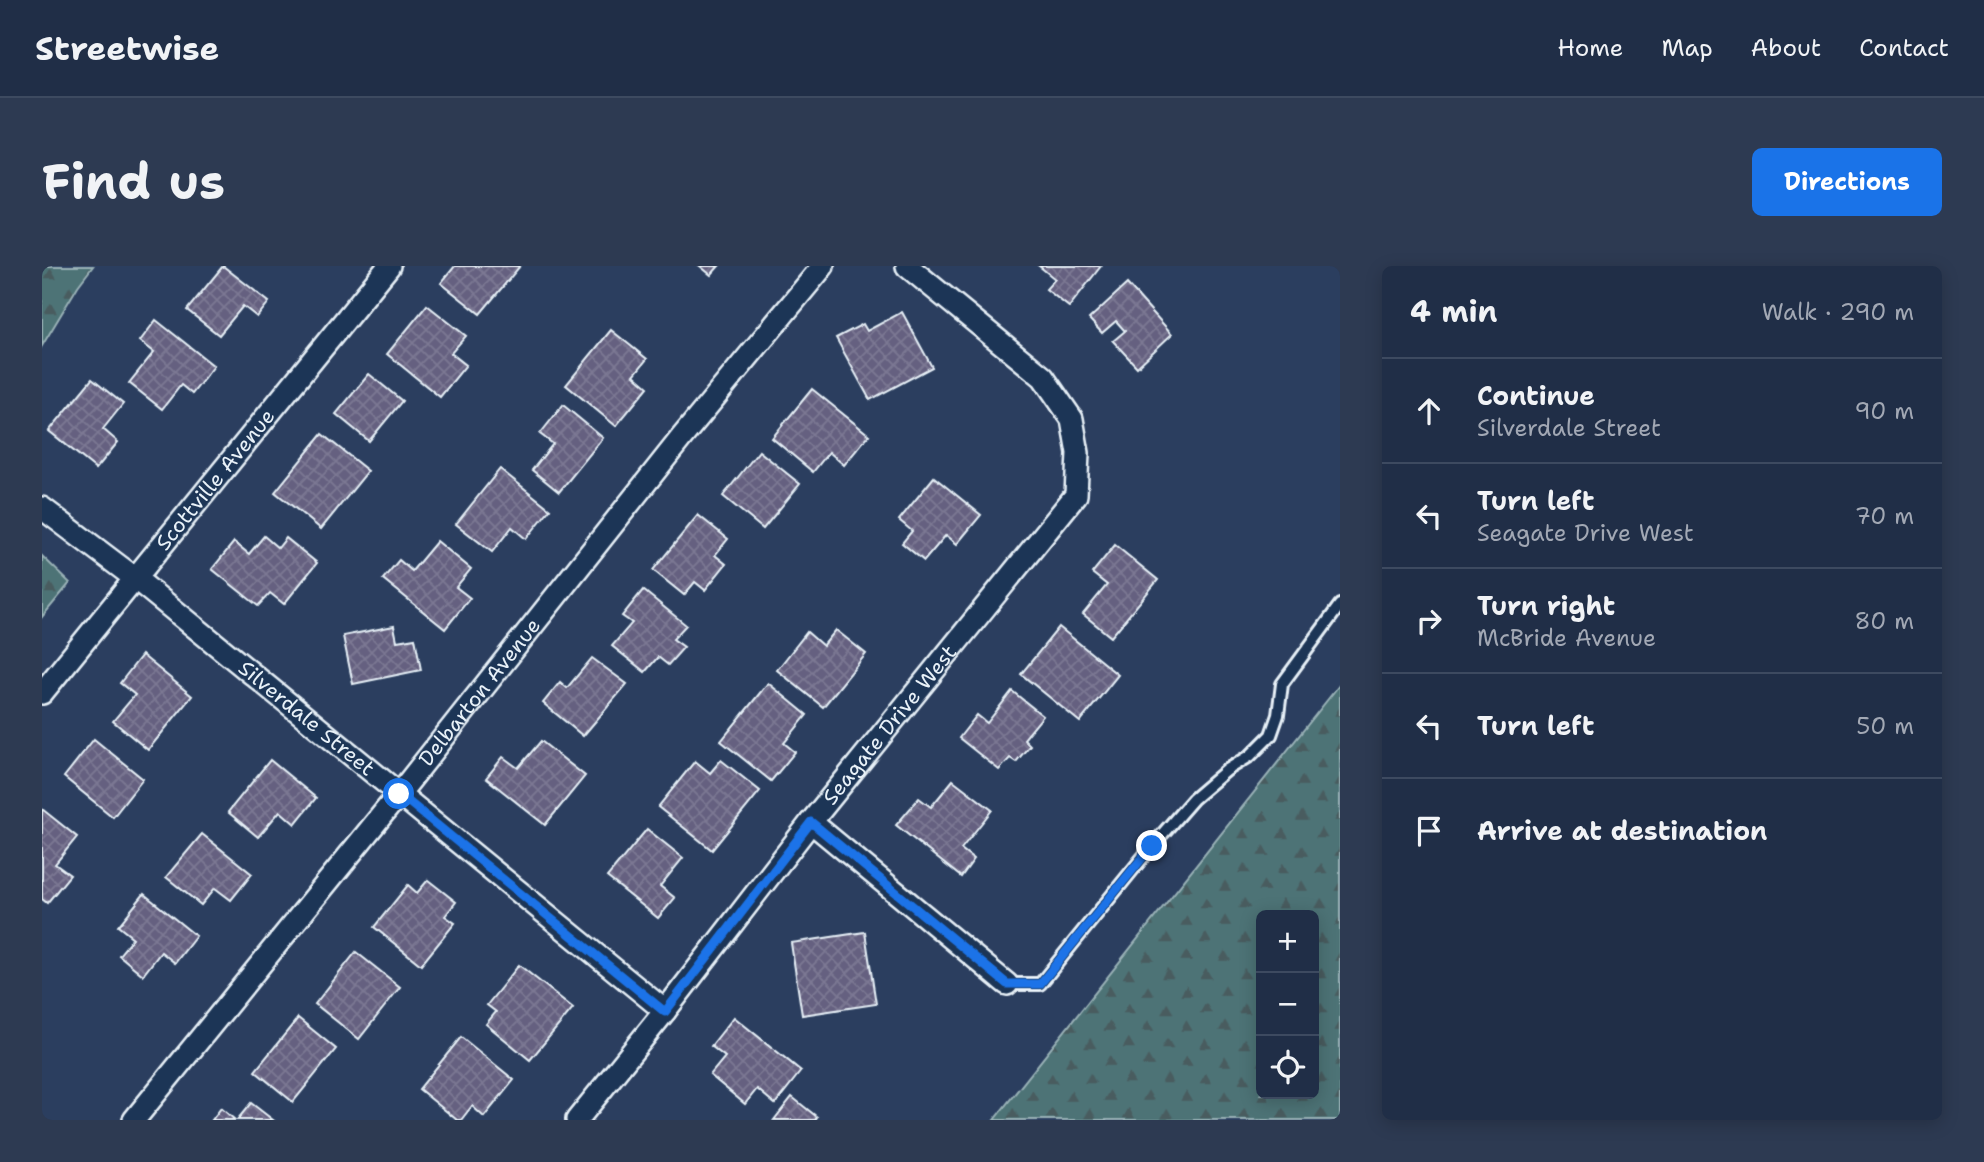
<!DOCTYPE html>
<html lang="en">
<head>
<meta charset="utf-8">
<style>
  body { margin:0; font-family:"Shantell Sans",sans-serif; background:#2d3a52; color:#f1f3f6 }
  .controls { position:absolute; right:21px; bottom:21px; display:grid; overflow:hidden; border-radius:10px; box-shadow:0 4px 18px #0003 }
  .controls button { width:63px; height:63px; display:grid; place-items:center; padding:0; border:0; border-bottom:2px solid #3d4a60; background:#202e47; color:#f1f3f6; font:35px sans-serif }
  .stop { position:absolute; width:21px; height:21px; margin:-16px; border:5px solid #1a73e8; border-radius:50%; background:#fff }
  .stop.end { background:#1a73e8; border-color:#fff; box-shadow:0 2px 7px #0008 }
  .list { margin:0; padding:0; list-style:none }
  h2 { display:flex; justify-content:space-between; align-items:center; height:91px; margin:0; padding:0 28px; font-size:30px }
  h2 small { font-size:23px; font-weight:400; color:#a2a8b4 }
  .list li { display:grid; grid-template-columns:46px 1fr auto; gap:21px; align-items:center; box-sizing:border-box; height:105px; padding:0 28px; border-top:2px solid #3d4a60 }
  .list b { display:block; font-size:26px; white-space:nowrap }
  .list p { margin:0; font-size:23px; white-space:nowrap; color:#a2a8b4 }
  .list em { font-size:23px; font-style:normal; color:#a2a8b4 }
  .icon { flex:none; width:38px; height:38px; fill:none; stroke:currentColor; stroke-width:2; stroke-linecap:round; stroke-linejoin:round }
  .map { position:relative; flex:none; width:1298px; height:854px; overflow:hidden; border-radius:10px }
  header { display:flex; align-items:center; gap:42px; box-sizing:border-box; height:98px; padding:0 35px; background:#202e47; border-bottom:2px solid #3d4a60 }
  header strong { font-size:33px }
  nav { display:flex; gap:38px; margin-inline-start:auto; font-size:24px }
  .intro { display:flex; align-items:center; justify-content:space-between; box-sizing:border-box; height:168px; padding:0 42px }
  h1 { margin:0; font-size:49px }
  .button { padding:18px 32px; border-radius:10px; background:#1a73e8; color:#fff; font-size:24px; font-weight:700 }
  main { display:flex; gap:42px; padding:0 42px }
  aside { flex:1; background:#202e47; border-radius:10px; box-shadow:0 4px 18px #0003 }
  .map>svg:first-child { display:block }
  .forest { fill:url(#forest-firs); stroke:#9ab2b7; stroke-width:2; fill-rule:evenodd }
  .building { fill:url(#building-cross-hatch); stroke:#e8f1f8; stroke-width:2 }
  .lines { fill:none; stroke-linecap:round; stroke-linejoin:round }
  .service-casing { stroke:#e8f1f8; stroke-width:16 }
  .minor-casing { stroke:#e8f1f8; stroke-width:26 }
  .service { stroke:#1d3557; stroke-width:10 }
  .minor { stroke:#1d3557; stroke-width:21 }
  .route { stroke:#1a73e8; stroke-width:9 }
  .labels { text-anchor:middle; stroke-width:7; stroke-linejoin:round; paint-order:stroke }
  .street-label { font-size:21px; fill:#e8f1f8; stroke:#1d3557 }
</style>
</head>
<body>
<header>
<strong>Streetwise</strong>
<nav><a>Home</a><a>Map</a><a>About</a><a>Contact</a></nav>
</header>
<div class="intro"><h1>Find us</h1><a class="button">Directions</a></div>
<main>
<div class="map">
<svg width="1298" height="854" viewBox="0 0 1298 854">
  <defs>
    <pattern id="forest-firs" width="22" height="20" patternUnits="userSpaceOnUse" patternTransform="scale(1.75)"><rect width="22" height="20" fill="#4d7376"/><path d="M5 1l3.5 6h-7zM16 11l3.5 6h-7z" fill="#495b5e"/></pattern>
    <pattern id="building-cross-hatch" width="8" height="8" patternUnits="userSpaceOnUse" patternTransform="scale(1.75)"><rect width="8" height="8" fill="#656180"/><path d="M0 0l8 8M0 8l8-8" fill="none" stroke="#7b7893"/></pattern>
  </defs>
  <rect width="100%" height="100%" fill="#2b3e5f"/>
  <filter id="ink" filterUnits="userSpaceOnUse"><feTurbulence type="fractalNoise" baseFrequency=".0143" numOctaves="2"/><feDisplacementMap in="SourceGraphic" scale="14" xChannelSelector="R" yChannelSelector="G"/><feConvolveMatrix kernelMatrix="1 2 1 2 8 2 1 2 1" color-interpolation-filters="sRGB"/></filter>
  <g filter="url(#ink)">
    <g class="forest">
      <polygon points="0,0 51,0 36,20 0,80"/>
      <polygon points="0,290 28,317 0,351"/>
      <path d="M1298,418V854H952ZM1219,649H1272V828H1219Z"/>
    </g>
    <g class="building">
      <polygon points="181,0 227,36 215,51 201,40 177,69 145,44"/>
      <polygon points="413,0 478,0 438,48 399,17"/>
      <polygon points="658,0 677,0 669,9"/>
      <polygon points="997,0 1059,0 1027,41 1004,23 1013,13"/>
      <polygon points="1085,18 1130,68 1095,101 1071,75 1083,65 1074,55 1060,67 1047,53"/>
      <polygon points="385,39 424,70 409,87 424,99 398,131 345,88"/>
      <polygon points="860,46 890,101 828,134 794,72 821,58 825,65"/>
      <polygon points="114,54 172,100 150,128 139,119 120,143 87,117 112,86 98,75"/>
      <polygon points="569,64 605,93 592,109 606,121 574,160 524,119"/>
      <polygon points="327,108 360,135 327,175 294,148"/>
      <polygon points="50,113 81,138 61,163 76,176 54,203 7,165"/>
      <polygon points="770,123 827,169 802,199 787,186 771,206 730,172"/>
      <polygon points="521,139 561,172 517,226 490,204 511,178 498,168"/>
      <polygon points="280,168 326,205 279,263 233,226"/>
      <polygon points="717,185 758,218 721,263 681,230"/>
      <polygon points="458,203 508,243 484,273 470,261 450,286 414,258"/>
      <polygon points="892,211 939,249 915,278 904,269 882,295 860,277 870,265 857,254"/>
      <polygon points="656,249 686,273 673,289 684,298 663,324 653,316 642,329 611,304"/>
      <polygon points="222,270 236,282 244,272 275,297 242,338 228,327 216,340 170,303 192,276 207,288"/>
      <polygon points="395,275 429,303 414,321 428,332 403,363 341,313 357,294 370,305"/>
      <polygon points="1073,279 1116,314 1069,371 1041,348 1065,319 1050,307"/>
      <polygon points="601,324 644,359 631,373 642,381 626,399 616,391 603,406 570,380 590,357 580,350"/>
      <polygon points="352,360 355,375 373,372 379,404 311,418 301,370"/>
      <polygon points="1017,361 1076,409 1038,456 979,408"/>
      <polygon points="794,364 824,388 781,441 735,404 765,366 781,380"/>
      <polygon points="100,389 150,430 106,484 71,455 93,429 78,417"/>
      <polygon points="550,392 585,418 541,470 501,437 518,416 525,422"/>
      <polygon points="726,417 765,449 742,477 753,486 729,515 679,475"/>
      <polygon points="970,425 1001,450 982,473 988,479 974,496 968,492 957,504 917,472 935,449 945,457"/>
      <polygon points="52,473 101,513 71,551 22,511"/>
      <polygon points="499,475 543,510 503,559 444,512 461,491 476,502"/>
      <polygon points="228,494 274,532 253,558 238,545 216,571 186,546"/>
      <polygon points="679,494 718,525 670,584 616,541 653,495 668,507"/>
      <polygon points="911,514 950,544 919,583 932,593 919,611 854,559 877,532 889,541"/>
      <polygon points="0,543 35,571 13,598 28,609 5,637 0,633"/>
      <polygon points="605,563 641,592 618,620 633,632 616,652 565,611"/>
      <polygon points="160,568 210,608 189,634 173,622 159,639 124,611"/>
      <polygon points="386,614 414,636 403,650 413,657 379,699 332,661 366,619 375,627"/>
      <polygon points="102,628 154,670 133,697 119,686 101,709 77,689 91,672 76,660"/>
      <polygon points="823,666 834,738 760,749 749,677"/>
      <polygon points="314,686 358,721 317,773 273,738"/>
      <polygon points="477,699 531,742 488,794 444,758 454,746 445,739"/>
      <polygon points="692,751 759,805 733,838 715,823 703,838 668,809 683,791 669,780"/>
      <polygon points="256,752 294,783 251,836 213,805"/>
      <polygon points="419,771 472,814 442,851 430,840 419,854 415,854 377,823"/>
      <polygon points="750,831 775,851 773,854 732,854"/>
      <polygon points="209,837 231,854 195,854"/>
      <polygon points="179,842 193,854 170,854"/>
    </g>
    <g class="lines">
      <g class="service-casing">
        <polyline id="service" points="965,718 998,718 1110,580 1151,533 1185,504 1208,490 1229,469 1236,449 1240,418 1298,339"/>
      </g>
      <g class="minor-casing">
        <g id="minor">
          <path id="s1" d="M0,242L94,313L623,745"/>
          <path id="s2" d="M0,427L347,0"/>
          <polyline points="769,556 965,718"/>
          <path id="s3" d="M92,854L357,528L640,171L781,0"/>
          <path id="s4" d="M535,854L623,745L769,556L1034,229L1036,187L1030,153L1001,111L865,0"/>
        </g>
      </g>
      <use href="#service" class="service"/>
      <use href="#minor" class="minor"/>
    </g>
  </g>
  <g class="lines" filter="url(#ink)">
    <polyline class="route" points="357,528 623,746 769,556 965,718 998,718 1110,580"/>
  </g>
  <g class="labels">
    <g class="street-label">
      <text dy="7" stroke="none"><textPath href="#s2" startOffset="275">Scottville Avenue</textPath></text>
      <text dy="7" stroke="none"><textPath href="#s3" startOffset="550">Delbarton Avenue</textPath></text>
      <text dy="7" stroke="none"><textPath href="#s1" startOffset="338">Silverdale Street</textPath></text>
      <text dy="7" stroke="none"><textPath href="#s4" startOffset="504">Seagate Drive West</textPath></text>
    </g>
  </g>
</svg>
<div class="controls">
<button>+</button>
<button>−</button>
<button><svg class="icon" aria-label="locate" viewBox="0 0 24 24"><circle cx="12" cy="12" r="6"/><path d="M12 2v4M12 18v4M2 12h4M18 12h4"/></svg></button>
</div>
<div class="stop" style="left:357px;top:528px"></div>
<div class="stop end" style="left:1110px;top:580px"></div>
</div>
<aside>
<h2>4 min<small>Walk · 290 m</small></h2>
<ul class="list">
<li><svg class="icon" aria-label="ahead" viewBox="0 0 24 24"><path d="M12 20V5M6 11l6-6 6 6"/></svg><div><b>Continue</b><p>Silverdale Street</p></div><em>90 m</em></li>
<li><svg class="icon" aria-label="left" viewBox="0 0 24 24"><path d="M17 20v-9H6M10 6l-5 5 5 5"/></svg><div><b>Turn left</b><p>Seagate Drive West</p></div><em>70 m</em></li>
<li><svg class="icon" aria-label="right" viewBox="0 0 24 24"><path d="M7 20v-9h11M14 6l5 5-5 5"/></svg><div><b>Turn right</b><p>McBride Avenue</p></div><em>80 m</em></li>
<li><svg class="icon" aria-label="left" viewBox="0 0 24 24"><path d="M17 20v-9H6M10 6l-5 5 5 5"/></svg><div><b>Turn left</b></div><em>50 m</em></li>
<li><svg class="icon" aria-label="arrive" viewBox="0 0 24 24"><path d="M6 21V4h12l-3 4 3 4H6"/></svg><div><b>Arrive at destination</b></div></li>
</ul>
</aside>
</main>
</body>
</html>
